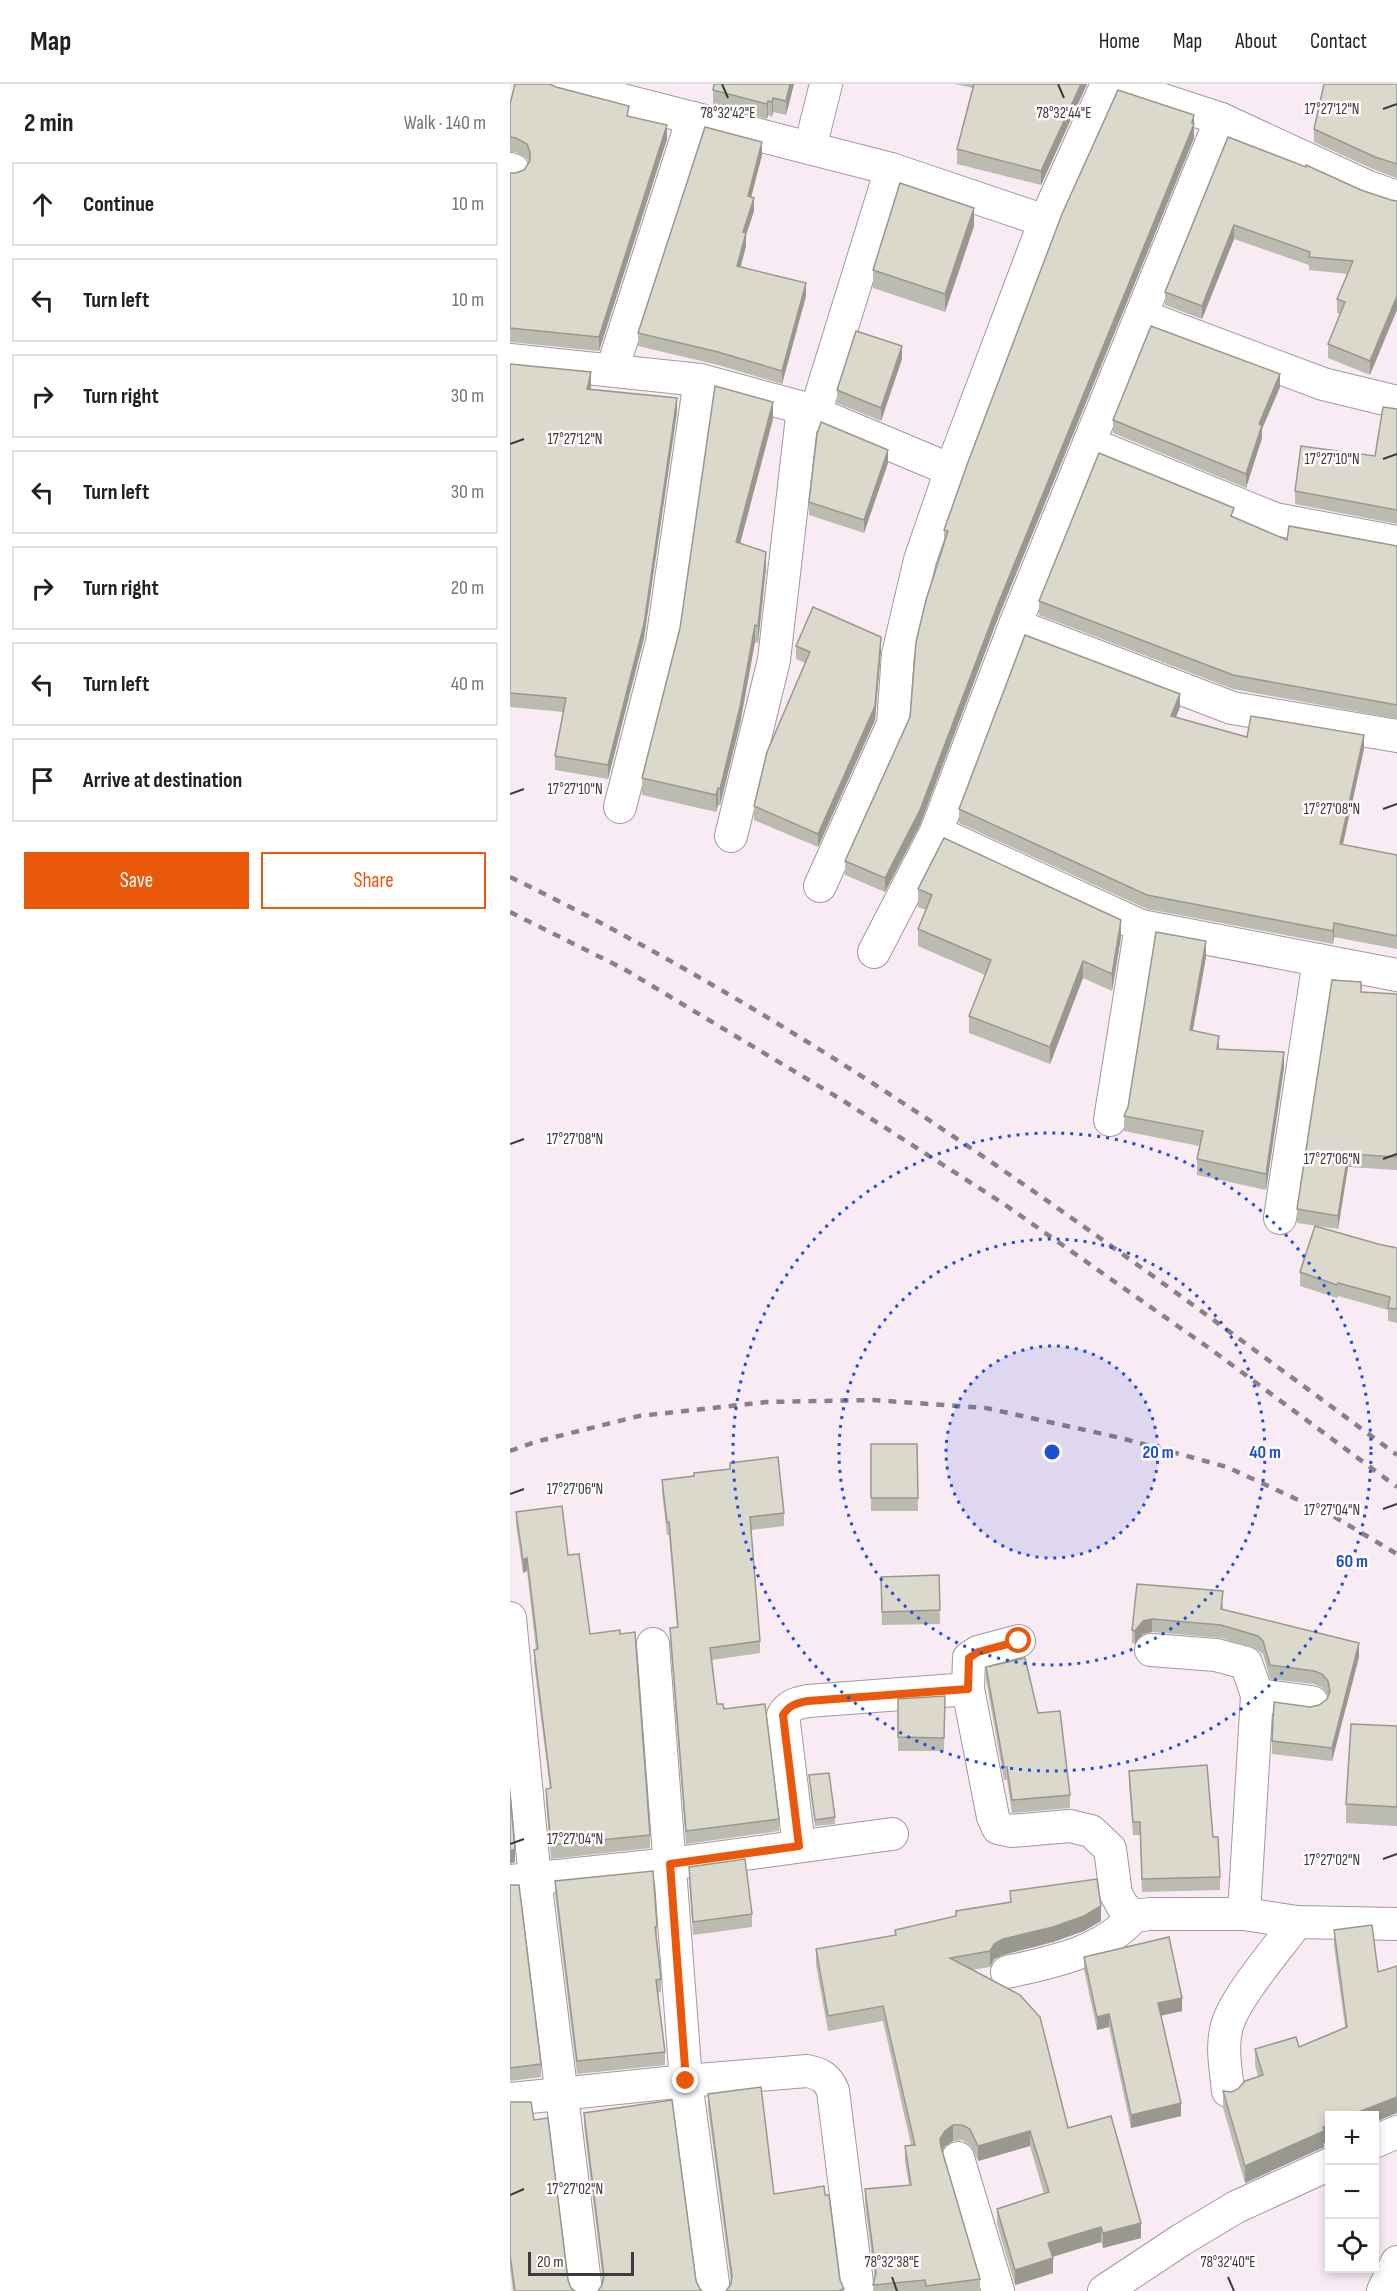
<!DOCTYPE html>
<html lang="en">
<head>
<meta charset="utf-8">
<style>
  body { margin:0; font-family:"Sofia Sans Condensed",sans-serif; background:#f2f2f2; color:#202124 }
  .controls { position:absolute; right:18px; bottom:18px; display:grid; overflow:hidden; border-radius:0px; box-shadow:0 3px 9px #0003 }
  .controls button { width:54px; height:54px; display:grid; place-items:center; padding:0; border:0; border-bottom:2px solid #e0e0e0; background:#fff; color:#202124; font:30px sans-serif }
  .scale { position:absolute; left:18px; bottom:15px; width:106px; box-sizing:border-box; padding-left:6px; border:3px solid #3e393c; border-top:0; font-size:16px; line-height:21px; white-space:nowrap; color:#3e393c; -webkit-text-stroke:4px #fffcfd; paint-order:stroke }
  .stop { position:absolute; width:18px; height:18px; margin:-14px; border:4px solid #ea580c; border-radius:50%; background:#fff }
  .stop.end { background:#ea580c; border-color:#fff; box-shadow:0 2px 6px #0008 }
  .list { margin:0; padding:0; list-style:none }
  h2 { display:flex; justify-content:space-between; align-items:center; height:78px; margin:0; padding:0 24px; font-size:26px }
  h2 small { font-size:20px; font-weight:400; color:#757577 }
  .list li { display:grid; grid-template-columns:39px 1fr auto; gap:18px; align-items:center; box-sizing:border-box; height:84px; margin:0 12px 12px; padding:0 12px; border:2px solid #e0e0e0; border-radius:0px }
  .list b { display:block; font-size:22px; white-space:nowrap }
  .list em { font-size:20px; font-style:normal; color:#757577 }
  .actions { display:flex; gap:12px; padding:18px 24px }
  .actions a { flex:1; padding:14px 0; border:2px solid #ea580c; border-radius:0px; text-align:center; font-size:21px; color:#ea580c }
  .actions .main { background:#ea580c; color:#fff }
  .icon { flex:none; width:33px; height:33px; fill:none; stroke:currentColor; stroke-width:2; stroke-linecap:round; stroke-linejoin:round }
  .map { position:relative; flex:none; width:887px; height:2207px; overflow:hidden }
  header { display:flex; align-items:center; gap:36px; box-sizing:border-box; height:84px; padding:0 30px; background:#fff; border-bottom:2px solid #e0e0e0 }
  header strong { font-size:28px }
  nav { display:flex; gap:33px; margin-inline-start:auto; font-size:21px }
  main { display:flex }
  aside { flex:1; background:#fff }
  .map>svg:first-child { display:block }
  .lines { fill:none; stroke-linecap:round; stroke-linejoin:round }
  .minor-casing { stroke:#a4979f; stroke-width:34 }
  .minor { stroke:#fff; stroke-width:32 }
  .rail { stroke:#8a8186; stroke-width:4.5; stroke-dasharray:8 8; stroke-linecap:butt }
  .wall { fill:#bcbbaf }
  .shaded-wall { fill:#99988e }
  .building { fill:#dbd9cb; stroke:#99988e; stroke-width:1.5 }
  .route { stroke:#ea580c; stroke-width:8 }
  .ticks { fill:none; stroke:#3e393c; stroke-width:2 }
  .ring { fill:none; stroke:#1d4ed8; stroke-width:3; stroke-dasharray:3 6 }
  .ticks-label { font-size:15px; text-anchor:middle; fill:#3e393c; stroke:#fffcfd; stroke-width:5; stroke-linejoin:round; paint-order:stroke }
  .centre { fill:#1d4ed8; stroke:#fffcfd; stroke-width:3 }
  .ring-label { font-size:18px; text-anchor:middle; font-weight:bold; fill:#1d4ed8; stroke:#fffcfd; stroke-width:5; stroke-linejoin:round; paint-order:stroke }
</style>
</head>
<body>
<header>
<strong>Map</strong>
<nav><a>Home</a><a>Map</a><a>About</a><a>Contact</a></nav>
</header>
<main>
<aside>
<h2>2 min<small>Walk · 140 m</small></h2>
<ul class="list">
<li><svg class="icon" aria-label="ahead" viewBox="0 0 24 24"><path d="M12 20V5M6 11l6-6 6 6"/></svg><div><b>Continue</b></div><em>10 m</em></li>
<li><svg class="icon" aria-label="left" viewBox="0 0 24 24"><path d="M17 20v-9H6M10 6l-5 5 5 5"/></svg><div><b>Turn left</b></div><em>10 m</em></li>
<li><svg class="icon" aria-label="right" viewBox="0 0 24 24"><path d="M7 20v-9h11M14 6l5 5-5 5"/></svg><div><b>Turn right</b></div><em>30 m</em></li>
<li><svg class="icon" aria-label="left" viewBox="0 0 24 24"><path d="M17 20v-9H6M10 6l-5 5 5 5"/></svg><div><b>Turn left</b></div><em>30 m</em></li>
<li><svg class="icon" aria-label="right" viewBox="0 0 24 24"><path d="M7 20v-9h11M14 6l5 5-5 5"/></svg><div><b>Turn right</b></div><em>20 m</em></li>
<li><svg class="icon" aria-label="left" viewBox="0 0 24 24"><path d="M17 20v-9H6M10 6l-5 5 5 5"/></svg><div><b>Turn left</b></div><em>40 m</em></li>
<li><svg class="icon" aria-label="arrive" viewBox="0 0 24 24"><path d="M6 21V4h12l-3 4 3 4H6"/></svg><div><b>Arrive at destination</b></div></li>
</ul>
<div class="actions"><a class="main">Save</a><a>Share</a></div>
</aside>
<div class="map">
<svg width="887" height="2207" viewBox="0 0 887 2207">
  <rect width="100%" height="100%" fill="#f9ebf3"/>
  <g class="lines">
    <g class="minor-casing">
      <g id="minor">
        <polyline points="50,0 381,85 535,137"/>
        <polyline points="604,0 711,35 858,103 887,113"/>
        <polyline points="300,64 316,0"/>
        <polyline points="0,85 3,86"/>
        <polyline points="632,232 813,300 887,318"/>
        <polyline points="0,276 190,296 293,324 441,386"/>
        <polyline points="102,286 183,34"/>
        <polyline points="305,330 381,85"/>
        <polyline points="579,359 765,435 887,458"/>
        <polyline points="505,541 722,624 887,652"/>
        <polyline points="110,723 152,558 190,296"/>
        <polyline points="426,748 631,842 887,891"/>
        <polyline points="221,752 264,576 293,324"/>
        <polyline points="310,802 383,640 388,570 410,476 441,386 535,137 597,0"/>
        <polyline points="364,868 426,748 505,541 711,35"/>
        <polyline points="600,1036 631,842"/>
        <polyline points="770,1134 809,876"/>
        <polyline points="0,1534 25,1795 76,2207"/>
        <polyline points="509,1557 468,1568 459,1574 458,1605 483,1733 488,1744 501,1747 560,1742 581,1747 600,1765 606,1810 613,1823 624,1832 640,1830 734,1830 787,1838 887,1840"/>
        <polyline points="143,1560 176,1997 204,2207"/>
        <polyline points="641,1566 706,1571 736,1579 747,1611 734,1830"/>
        <polyline points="747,1611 802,1618"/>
        <path d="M289,1762L273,1631C279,1621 287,1619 298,1617L458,1605"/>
        <polyline points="0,1797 160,1780 382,1750"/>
        <path d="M497,1888C542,1878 592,1869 624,1832"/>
        <path d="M718,2007C716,1986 711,1963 717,1942C725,1913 768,1864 787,1838"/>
        <path d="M0,2015L176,1997L297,1987C311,1990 317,1993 323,2007L348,2207"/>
        <polyline points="864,2058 887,2048"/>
        <polyline points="448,2074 488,2207"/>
        <polyline points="594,2207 671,2156 726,2123 820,2080"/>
        <polyline points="873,2207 887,2178"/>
      </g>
    </g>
    <use href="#minor" class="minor"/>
    <g class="rail">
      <path d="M0,793C320,948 602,1161 887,1371"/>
      <polyline points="0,828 114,885 332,1016 494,1120 699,1264 887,1403"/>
      <polyline points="0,1367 25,1358 129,1332 257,1318 363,1316 476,1324 611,1354 717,1383 823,1432 887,1470"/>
    </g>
  </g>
  <g class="wall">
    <polygon points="284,0 276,31 263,28 262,33 258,31 257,35 203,21 203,6"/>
    <polygon points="445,0 577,0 531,101 447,80 447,65 463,4"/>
    <polygon points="887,0 887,94 865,86 804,58 804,45"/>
    <polygon points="46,3 119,32 157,55 89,267 0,258 0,89 6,89 14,86 19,79 17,75 6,68 0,68 0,20"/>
    <polygon points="684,45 684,54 488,534 410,741 375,808 335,791 335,777 400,633 434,457 434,446"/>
    <polygon points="718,53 851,106 881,116 860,291 818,274 818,260 831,230 827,229 827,215 838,190 799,186 799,181 724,155 692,235 655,221 655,208"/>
    <polygon points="252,71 241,113 244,127 236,151 236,162 231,183 296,212 272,300 208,281 128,262 128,249"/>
    <polygon points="464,142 435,228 363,204 363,186"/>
    <polygon points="392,275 371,337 327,319 327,306"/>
    <polygon points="0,280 81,303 80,306 167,328 134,554 98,695 45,686 45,672 53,628 0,623"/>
    <polygon points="770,303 752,345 752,354 736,404 603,349 603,336"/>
    <polygon points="887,325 887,440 785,420 785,407 865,372"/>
    <polygon points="263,335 230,460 256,484 248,559 245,558 230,640 210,721 208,721 206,728 132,711 132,694"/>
    <polygon points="378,379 354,449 299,431 299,418"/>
    <polygon points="724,434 777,456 887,462 887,635 723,605 529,531 529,517"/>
    <polygon points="286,562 371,566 365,636 308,763 244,736 244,722 295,579 286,575"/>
    <polygon points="670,623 666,633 737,653 854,665 833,760 887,771 887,865 824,853 823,860 637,825 449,739 449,725"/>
    <polygon points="408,805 611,853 602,907 573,894 540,980 459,949 459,932 475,891 408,862 408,845 416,826 408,823"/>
    <polygon points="696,873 683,946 709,965 774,984 756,1106 687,1091 687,1075 689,1062 614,1047 614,1032"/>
    <polygon points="851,908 887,910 887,1086 838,1083 828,1145 787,1139 787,1125"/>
    <polygon points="868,1160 887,1164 887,1239 878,1237 878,1226 828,1212 827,1214 790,1202 790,1188"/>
    <polygon points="361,1360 407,1360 408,1427 361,1427"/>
    <polygon points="220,1379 274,1429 274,1442 241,1446 250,1557 250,1569 202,1576 207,1620 214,1625 269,1735 269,1747 176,1760 160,1556 160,1544 167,1543 159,1451 157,1451 152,1408 152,1396 184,1392 220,1385"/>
    <polygon points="6,1428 58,1471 80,1550 140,1751 140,1764 41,1775 36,1718 36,1705 40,1705 24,1579 24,1566 26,1566 17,1487 13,1489 6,1441"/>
    <polygon points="429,1491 430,1540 372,1541 371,1493"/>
    <polygon points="627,1500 713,1520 713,1525 849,1573 822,1677 762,1670 762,1657 800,1623 809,1621 817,1615 818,1611 812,1603 804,1600 760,1595 753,1570 748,1566 711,1554 642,1548 633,1550 625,1560 622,1559 622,1546"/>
    <polygon points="476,1583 528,1629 560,1711 560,1724 502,1729 497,1696 494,1696 476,1596"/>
    <polygon points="435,1612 434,1667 388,1667 388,1615"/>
    <polygon points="887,1642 887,1742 836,1739 836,1720"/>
    <polygon points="619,1687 703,1753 710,1793 710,1806 632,1808 630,1751 623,1751 619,1700"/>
    <polygon points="299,1691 325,1733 325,1740 305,1742"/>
    <polygon points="179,1783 242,1830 242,1843 183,1851 179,1796"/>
    <polygon points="45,1797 147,1842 147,1855 151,1895 151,1908 148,1909 155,1968 155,1981 67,1990 45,1810"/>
    <polygon points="0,1801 31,1980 31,1993 0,1997"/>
    <polygon points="500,1807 591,1837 574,1847 543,1858 493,1871 484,1875 480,1883 462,1886 558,2044 631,2154 593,2164 591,2158 543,2173 543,2189 505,2201 487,2140 487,2125 534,2110 520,2062 468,2077 460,2061 452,2056 443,2057 435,2062 432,2067 470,2195 470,2207 363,2207 365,2195 355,2121 355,2105 399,2101 395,2078 395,2062 401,2061 373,1937 318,1947 306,1881 306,1865 385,1852 385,1846 446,1832 446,1827 500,1818"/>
    <polygon points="824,1846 868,1888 887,1882 887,2029 814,2059 814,2063 735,2099 713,2024 713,2007 721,2008 728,2005 748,1993 745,1981 745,1965 789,1963 835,1943 824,1862"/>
    <polygon points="574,1873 672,1927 651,1932 671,2032 621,2044 599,1943 587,1946 574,1886"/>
    <polygon points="198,2010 264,2110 330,2196 334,2207 216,2207 221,2198 198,2023"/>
    <polygon points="0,2018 24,2036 58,2196 61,2204 65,2207 3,2207 0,2184"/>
    <polygon points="74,2029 186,2197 190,2205 92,2201 93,2198 74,2042"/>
  </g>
  <g class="shaded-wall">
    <polygon points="280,0 284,0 276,31 276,17"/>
    <polygon points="571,0 577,0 531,101 531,87"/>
    <polygon points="263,14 263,28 262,33 262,18"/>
    <polygon points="258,17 258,31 257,35 257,20"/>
    <polygon points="684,31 684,54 488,534 410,741 375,808 375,794 488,520"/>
    <polygon points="157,41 157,55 89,267 89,253"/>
    <polygon points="252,58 252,71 238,125 238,112"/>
    <polygon points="244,114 244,127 236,151 236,162 227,195 227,182 233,148"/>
    <polygon points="464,124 464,142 435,228 435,210"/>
    <polygon points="724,141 724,155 692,235 692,222"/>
    <polygon points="296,199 296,212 272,300 272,287"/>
    <polygon points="887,212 887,226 860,291 860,277"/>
    <polygon points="392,262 392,275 371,337 371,324"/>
    <polygon points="81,288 81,303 77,320 77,305"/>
    <polygon points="770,290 770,303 752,345 752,354 736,404 736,390 749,340"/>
    <polygon points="167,314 167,328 134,554 98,695 98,681"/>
    <polygon points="263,318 263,335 226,475 226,458"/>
    <polygon points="378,366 378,379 354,449 354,436"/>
    <polygon points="256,468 256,484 248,559 248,542"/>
    <polygon points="245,541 245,558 230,640 210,721 210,705"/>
    <polygon points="371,553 371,566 365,636 308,763 308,750"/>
    <polygon points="670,610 670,623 661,645 661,632"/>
    <polygon points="854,651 854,665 830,773 830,760"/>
    <polygon points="208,704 208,721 206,728 206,711"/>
    <polygon points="611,836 611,853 602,907 602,890"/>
    <polygon points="824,839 824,853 823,860 823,847"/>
    <polygon points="696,857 696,873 680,961 680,946"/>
    <polygon points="573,877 573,894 540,980 540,963"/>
    <polygon points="709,952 709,967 707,965"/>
    <polygon points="774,968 774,984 756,1106 756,1090"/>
    <polygon points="838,1070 838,1083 828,1145 828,1132"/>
    <polygon points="17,1474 17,1487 13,1489 13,1476"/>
    <polygon points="642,1535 642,1548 633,1550 625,1560 625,1547 633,1537"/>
    <polygon points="849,1559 849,1573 822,1677 822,1664"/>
    <polygon points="5,1765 5,1778 0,1780 0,1767"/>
    <polygon points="591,1822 591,1837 574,1847 543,1858 493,1871 484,1875 480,1883 480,1867 484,1860 493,1855"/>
    <polygon points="672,1914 672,1927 648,1932 648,1919"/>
    <polygon points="599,1930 599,1943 587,1946 587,1933"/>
    <polygon points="887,2013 887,2029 864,2038 864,2031 841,2031"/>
    <polygon points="671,2019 671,2032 621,2044 621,2031"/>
    <polygon points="443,2041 443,2057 435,2062 430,2070 430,2055 435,2047"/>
    <polygon points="819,2041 819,2057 814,2059 814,2063 735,2099 735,2082"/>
    <polygon points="520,2047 520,2062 468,2077 468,2062"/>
    <polygon points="631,2139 631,2154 593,2164 593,2149"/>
    <polygon points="591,2143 591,2158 538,2174 538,2159"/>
    <polygon points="543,2174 543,2189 505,2201 505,2186"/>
  </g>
  <g class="building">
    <polygon points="5,0 40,0 46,3 119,22 117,32 157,41 89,253 0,244 0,89 6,89 14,86 20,77 20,68 17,60 6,54 0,53 0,20"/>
    <polygon points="204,0 280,0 276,17 263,14 262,18 258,17 257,20 203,6"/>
    <polygon points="464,0 571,0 531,87 447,65"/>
    <polygon points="814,0 887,0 887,80 865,73 804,45"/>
    <polygon points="608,6 684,31 682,39 684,40 488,520 410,726 375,794 335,777 400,633 406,558 416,516 438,447 434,446 458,378 552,130"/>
    <polygon points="195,43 252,58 238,112 244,114 233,148 236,149 227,182 296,199 272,287 208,268 128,249"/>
    <polygon points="718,53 796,83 796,81 851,106 881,116 887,117 887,212 860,277 818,260 835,218 827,215 843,177 799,173 800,168 724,141 692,222 655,208"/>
    <polygon points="390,99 464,124 435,210 363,186"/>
    <polygon points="641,242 770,290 749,340 752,341 736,390 603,336"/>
    <polygon points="346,247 392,262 371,324 327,306"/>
    <polygon points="0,280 81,288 77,305 167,314 134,540 98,681 45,672 56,614 0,609"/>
    <polygon points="205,302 263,318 226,458 256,468 248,542 245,541 230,623 210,705 208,704 206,711 132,694 170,544"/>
    <polygon points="873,323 887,325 887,426 785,407 791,362 865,372"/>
    <polygon points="311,338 378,366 354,436 299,418 307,350"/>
    <polygon points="589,369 724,424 721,432 777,456 779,442 887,462 887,621 723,591 529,517"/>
    <polygon points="303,523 371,553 365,622 308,750 244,722 257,668 300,568 286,562"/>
    <polygon points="515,551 670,610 661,632 737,653 741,632 854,651 830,760 887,771 887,852 824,839 823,847 637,811 449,725"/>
    <polygon points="434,754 611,836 602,890 573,877 540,963 459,932 481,876 408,845 422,811 408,805"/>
    <polygon points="646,848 696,857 680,946 709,952 707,965 774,968 756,1090 687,1075 693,1047 614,1032 618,1023"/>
    <polygon points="822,896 851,898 851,908 887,910 887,1073 838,1070 828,1132 787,1125"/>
    <polygon points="805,1142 868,1160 887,1164 887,1225 878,1224 880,1213 828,1199 827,1201 790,1188"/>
    <polygon points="361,1360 407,1360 408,1414 361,1414"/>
    <polygon points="268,1373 274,1429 240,1433 250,1557 200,1564 207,1620 213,1620 214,1625 255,1620 269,1735 176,1747 160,1544 168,1543 159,1438 157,1438 152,1396 184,1392 184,1389 220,1385 220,1379"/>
    <polygon points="52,1422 58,1471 69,1470 80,1550 110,1546 110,1550 125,1548 140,1751 41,1761 36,1705 41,1704 24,1566 28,1565 17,1474 13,1476 6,1428"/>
    <polygon points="429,1491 430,1526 372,1528 371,1493"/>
    <polygon points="627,1500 713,1507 711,1525 849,1559 822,1664 762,1657 764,1618 800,1623 809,1621 817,1615 820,1607 818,1597 812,1590 804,1587 760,1581 753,1557 748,1552 711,1541 642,1535 633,1537 625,1547 622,1546"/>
    <polygon points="515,1574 528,1629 550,1627 560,1711 502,1716 497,1683 494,1683 476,1583"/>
    <polygon points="435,1612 434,1654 388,1653 388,1615"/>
    <polygon points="841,1640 887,1642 887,1723 836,1720"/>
    <polygon points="697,1681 703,1753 708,1753 710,1793 632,1795 630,1738 623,1738 619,1687"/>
    <polygon points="319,1689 325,1733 305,1736 299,1691"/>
    <polygon points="0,1710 5,1765 0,1767"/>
    <polygon points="235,1775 242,1830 183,1838 179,1783"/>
    <polygon points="143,1787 147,1842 145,1843 151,1895 146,1896 155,1968 67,1977 45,1797"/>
    <polygon points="587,1795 591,1822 574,1832 543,1843 493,1855 484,1860 480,1867 440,1874 510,1911 530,1933 558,2044 601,2032 631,2139 593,2149 591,2143 538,2159 543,2174 505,2186 487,2125 539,2108 520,2047 468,2062 460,2045 452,2041 443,2041 435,2047 430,2055 431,2063 470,2195 416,2202 415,2196 363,2201 366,2189 355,2105 401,2101 395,2062 405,2061 373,1922 318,1932 306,1865 386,1851 385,1846 446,1832 446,1827 501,1818 500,1807"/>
    <polygon points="0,1801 9,1801 31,1980 0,1984"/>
    <polygon points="862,1841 868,1888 887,1882 887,2013 841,2031 819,2031 819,2041 813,2043 814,2047 735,2082 713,2007 721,2008 728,2005 735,1997 753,1991 745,1965 786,1953 789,1963 837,1943 824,1846"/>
    <polygon points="659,1853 672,1914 648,1919 671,2019 621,2031 599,1930 587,1933 574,1873"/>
    <polygon points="251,2003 264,2110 314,2102 315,2111 319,2111 330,2196 334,2205 330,2206 330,2207 216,2207 221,2200 222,2192 198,2010"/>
    <polygon points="162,2016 186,2197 190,2205 192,2207 88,2207 92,2201 94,2192 74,2029"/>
    <polygon points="0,2018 21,2018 24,2036 38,2034 58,2196 61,2204 65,2207 5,2207 0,2171"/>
  </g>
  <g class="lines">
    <path class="route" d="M176,1997L160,1780L289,1762L273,1631C279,1621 287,1619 298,1617L458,1605L459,1574L468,1568L509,1557"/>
  </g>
  <path class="ticks" d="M212,0L218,14M548,0L554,14M873,25L887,20M0,360L14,355M873,375L887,370M0,710L14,705M873,725L887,720M0,1060L14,1055M873,1075L887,1070M0,1410L14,1405M873,1425L887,1420M0,1760L14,1755M873,1775L887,1770M0,2111L14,2105M382,2193L387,2207M718,2193L724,2207"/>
  <circle cx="542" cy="1368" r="106" fill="#1d4ed8" fill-opacity=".12"/>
  <g class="ring">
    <circle cx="542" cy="1368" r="106"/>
    <circle cx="542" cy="1368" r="213"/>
    <circle cx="542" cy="1368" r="319"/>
  </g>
  <g class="ticks-label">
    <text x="822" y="30">17°27'12"N</text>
    <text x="218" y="34">78°32'42"E</text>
    <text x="554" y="34">78°32'44"E</text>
    <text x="65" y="360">17°27'12"N</text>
    <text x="822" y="380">17°27'10"N</text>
    <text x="65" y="710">17°27'10"N</text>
    <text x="822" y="730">17°27'08"N</text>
    <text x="65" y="1060">17°27'08"N</text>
    <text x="822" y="1080">17°27'06"N</text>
    <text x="65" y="1410">17°27'06"N</text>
    <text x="822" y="1431">17°27'04"N</text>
    <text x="65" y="1760">17°27'04"N</text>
    <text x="822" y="1781">17°27'02"N</text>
    <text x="65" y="2110">17°27'02"N</text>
    <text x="382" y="2183">78°32'38"E</text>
    <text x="718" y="2183">78°32'40"E</text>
  </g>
  <circle cx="542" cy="1368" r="9" class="centre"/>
  <g class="ring-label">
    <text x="648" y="1374">20 m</text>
    <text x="755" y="1374">40 m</text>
    <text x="842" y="1483">60 m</text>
  </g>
</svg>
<div class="controls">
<button>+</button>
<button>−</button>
<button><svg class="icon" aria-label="locate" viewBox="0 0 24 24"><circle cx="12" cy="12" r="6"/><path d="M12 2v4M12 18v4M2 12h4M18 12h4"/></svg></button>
</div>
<div class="scale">20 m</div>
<div class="stop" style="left:509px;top:1557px"></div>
<div class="stop end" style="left:176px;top:1997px"></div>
</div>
</main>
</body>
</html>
